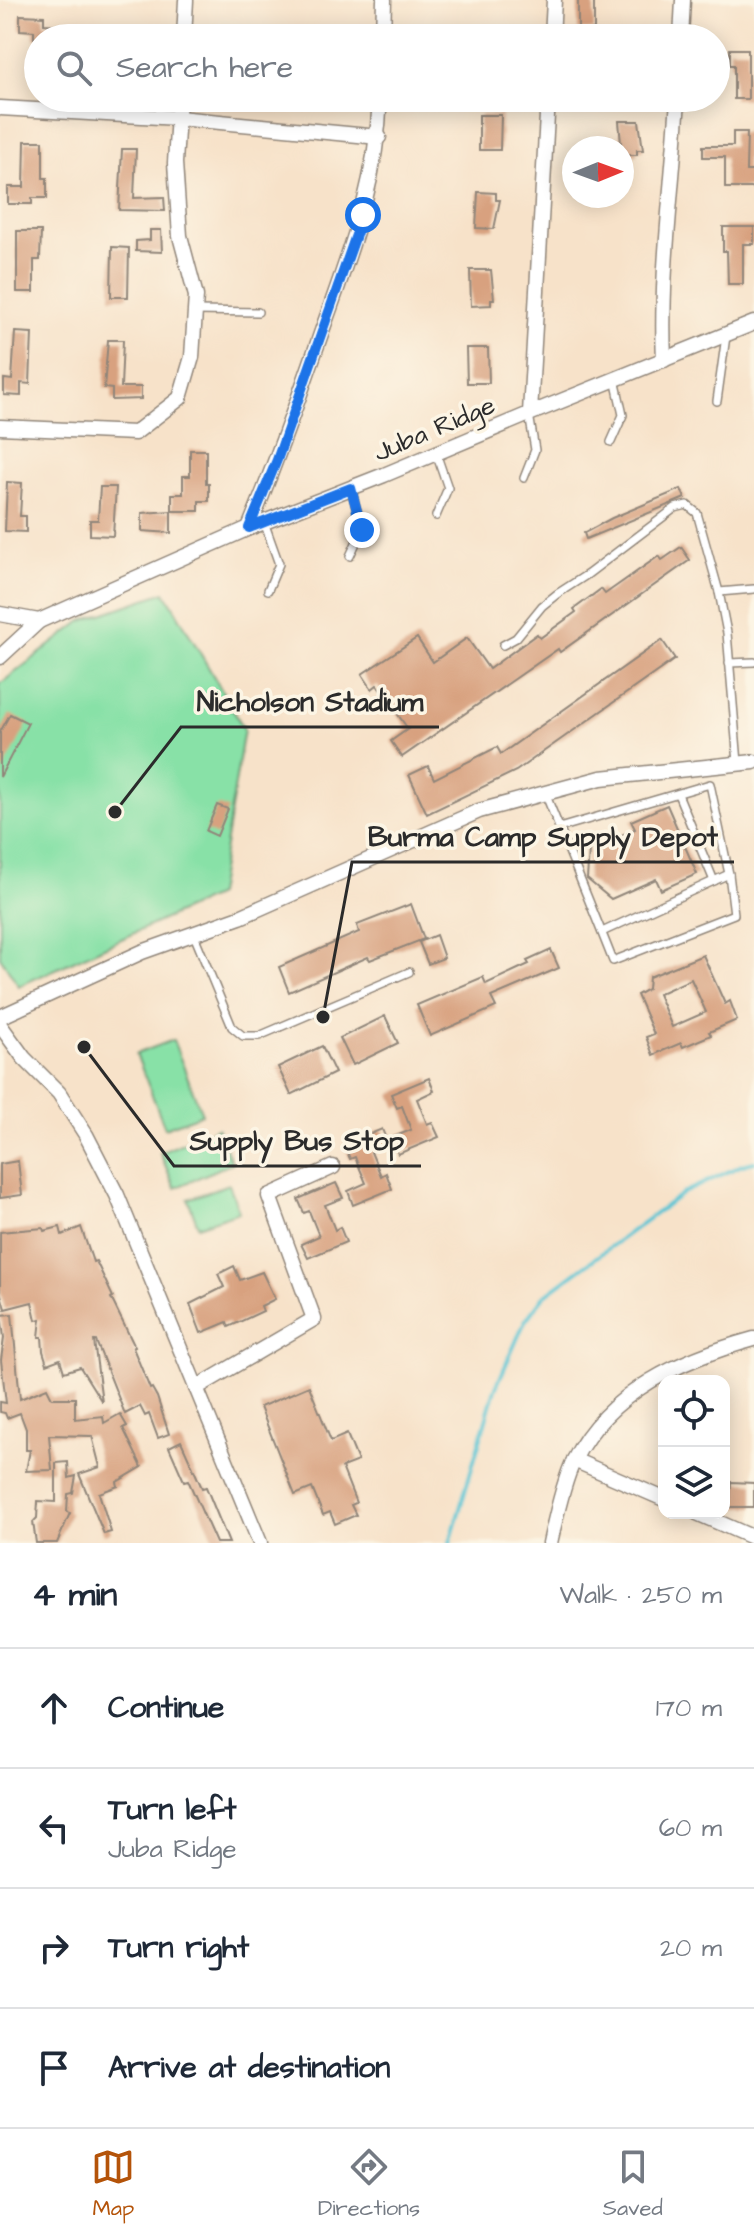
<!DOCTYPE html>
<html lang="en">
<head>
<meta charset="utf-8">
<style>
  body { margin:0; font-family:"Architects Daughter",sans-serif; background:#f2f2f3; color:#1f2937 }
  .controls { position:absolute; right:24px; bottom:24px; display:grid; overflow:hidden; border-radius:16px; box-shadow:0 4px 20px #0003 }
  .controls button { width:72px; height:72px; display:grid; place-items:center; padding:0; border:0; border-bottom:2px solid #e0e1e3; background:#fff; color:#1f2937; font:40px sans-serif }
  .compass { position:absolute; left:562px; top:136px; width:72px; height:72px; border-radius:50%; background:#fff; box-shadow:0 4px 20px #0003; rotate:89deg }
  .stop { position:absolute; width:24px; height:24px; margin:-18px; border:6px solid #1a73e8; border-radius:50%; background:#fff }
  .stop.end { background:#1a73e8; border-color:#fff; box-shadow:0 2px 8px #0008 }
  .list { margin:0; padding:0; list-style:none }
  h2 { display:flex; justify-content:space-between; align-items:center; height:104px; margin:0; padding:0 32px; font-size:34px }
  h2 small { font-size:26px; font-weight:400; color:#747a83 }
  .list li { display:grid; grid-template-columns:52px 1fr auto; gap:24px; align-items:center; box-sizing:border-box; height:120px; padding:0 32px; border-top:2px solid #e0e1e3 }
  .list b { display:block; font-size:30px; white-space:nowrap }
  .list p { margin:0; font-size:26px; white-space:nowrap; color:#747a83 }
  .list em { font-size:26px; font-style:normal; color:#747a83 }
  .icon { flex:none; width:44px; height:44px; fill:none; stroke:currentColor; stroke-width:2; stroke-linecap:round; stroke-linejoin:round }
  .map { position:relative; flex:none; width:754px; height:1543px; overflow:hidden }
  .search { position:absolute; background:#fff; box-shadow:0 4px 20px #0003; left:24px; right:24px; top:24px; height:88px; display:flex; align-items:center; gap:20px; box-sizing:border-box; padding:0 28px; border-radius:44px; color:#747a83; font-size:30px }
  .sheet { height:584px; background:#fff }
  nav { display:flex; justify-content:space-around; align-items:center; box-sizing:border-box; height:112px; border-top:2px solid #e0e1e3; background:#fff; font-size:22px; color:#747a83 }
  nav a { display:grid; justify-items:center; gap:4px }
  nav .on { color:#b45309 }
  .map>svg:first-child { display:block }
  .green { fill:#88e1a7; stroke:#5a8669; stroke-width:2 }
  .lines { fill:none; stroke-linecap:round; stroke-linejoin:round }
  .stream { stroke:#5ac5d4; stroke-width:4 }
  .building { fill:#d8a17f; fill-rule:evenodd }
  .service-casing { stroke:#91867a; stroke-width:10 }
  .minor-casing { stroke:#91867a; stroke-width:17 }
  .service { stroke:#fff; stroke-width:7 }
  .minor { stroke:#fff; stroke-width:14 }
  .route { stroke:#1a73e8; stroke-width:10 }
  .labels { text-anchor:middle; stroke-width:7; stroke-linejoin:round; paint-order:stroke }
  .street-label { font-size:26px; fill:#2b2b2b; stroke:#fcf5e5 }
  .leader { fill:none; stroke:#2b2b2b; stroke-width:3 }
  .callout-dot { fill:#2b2b2b; stroke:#fcf5e5; stroke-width:3 }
  .callout-label { font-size:28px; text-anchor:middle; font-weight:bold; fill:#2b2b2b; stroke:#fcf5e5; stroke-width:7; stroke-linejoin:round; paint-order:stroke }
</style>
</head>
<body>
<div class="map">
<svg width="754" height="1543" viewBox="0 0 754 1543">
  <rect width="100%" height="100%" fill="#fcf5e5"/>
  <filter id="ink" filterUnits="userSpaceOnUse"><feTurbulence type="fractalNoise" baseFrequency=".0125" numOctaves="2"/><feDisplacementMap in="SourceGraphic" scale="16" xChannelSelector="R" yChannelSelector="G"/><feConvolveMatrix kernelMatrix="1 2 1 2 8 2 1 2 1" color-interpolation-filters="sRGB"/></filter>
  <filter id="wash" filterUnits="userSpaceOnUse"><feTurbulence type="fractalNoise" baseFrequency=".006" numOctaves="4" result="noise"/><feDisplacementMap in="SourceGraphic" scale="32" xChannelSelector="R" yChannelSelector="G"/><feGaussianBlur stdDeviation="1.8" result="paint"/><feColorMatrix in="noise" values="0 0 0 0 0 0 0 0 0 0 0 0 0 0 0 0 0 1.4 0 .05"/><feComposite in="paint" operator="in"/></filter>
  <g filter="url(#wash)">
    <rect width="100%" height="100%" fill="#f7e2c9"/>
    <g class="green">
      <polygon points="165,592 244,729 217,895 19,986 0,957 0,684 82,621"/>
      <polygon points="173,1040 202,1114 165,1128 136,1054"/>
      <polygon points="217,1128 232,1163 175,1188 160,1153"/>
      <polygon points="229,1184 239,1212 198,1226 188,1199"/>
    </g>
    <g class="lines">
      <polyline class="stream" points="450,1543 494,1392 525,1321 544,1296 683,1193 742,1165 754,1162"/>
    </g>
    <g id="blocks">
      <g class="building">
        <rect x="578" y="0" width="16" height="30"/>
        <polygon points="20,15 44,16 44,24 57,25 57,38 34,38 34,31 20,30"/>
        <polygon points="730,49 748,49 748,99 734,99 734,65 730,65"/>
        <polygon points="479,115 501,115 500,150 479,150"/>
        <polygon points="619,121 639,121 643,150 637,150 637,155 622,155"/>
        <polygon points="733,132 747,132 746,171 754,171 754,188 725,188 725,157 703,157 703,146 733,146"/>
        <polygon points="25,141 43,141 43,178 47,178 47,198 32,198 32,204 8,204 8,187 24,187"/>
        <polygon points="122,149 136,149 134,198 164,197 165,211 119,210"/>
        <polygon points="478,192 496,193 496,200 500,200 494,229 476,228"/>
        <polygon points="723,227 754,227 754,244 743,244 743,284 728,284 727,251 723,251"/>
        <polygon points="150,230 161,230 162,252 136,251 136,241 150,240"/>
        <polygon points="17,231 41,231 40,260 34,260 34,292 17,292"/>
        <polygon points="112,247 129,248 128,297 111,297"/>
        <polygon points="470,270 491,270 494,299 491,299 491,305 471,306"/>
        <polygon points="15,332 32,333 30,384 21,383 21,396 4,395 4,379 12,380"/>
        <polygon points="108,340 123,340 121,387 141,387 141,399 112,400 112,389 104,388"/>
        <polygon points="466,348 488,348 489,383 467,383"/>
        <polygon points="190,450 206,450 206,483 209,483 209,501 199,501 199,511 172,511 172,494 183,494 183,476 190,476"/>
        <polygon points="7,482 22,483 20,516 26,516 26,532 5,531"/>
        <polygon points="100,487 116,487 113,536 90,535 90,520 98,520"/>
        <polygon points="681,489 685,498 586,539 584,533 612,518"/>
        <polygon points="171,511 171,533 142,531 142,513"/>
        <polygon points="681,547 690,560 560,652 558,649 402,757 391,741 408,729 377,685 372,689 362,674 417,638 433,662 467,638 489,669 537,634 540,638 576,612 574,609 601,589 605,594 659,556 662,560"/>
        <polygon points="662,640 675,659 516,771 427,814 409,775 428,766 434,779 497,747 501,754"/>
        <polygon points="10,714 28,723 0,777 0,732"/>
        <polygon points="217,805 228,809 217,836 206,831"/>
        <polygon points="667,805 697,874 661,890 656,879 611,899 587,879 589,850 635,829 631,821"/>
        <polygon points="411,904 424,939 370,960 368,957 289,992 279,967 359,932 357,925"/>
        <polygon points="436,935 444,958 428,964 419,942"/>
        <polygon points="551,950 559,968 491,997 496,1007 430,1036 417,1005 483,977 486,984 529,964 527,961"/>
        <path d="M703,955L725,1004L730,1001L737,1020L709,1032L711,1035L683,1047L681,1043L653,1055L646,1037L654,1034L637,995L648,989L649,977ZM691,979L706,1012L672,1027L658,994Z"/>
        <polygon points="385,1016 398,1043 353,1065 340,1038"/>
        <polygon points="322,1046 335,1073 291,1095 278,1067"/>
        <polygon points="429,1078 434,1091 417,1099 427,1124 432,1122 439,1137 398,1154 391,1138 411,1130 402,1106 397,1108 391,1094"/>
        <polygon points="382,1129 388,1144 371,1152 381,1176 386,1173 392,1189 353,1205 348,1191 366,1183 355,1157 350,1159 344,1145"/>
        <polygon points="18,1161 22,1195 0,1198 0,1164"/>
        <polygon points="336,1183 343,1198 325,1205 335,1230 340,1227 346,1242 308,1258 301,1244 319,1236 309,1211 304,1213 298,1199"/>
        <polygon points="60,1227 62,1235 81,1227 93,1262 96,1261 113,1297 111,1298 135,1347 133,1348 150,1389 152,1388 157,1397 169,1434 158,1438 149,1414 145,1416 140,1406 125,1414 96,1341 94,1341 102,1402 80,1367 64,1372 60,1359 47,1364 43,1351 42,1337 39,1337 41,1319 36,1320 32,1302 5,1309 0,1291 0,1232 43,1228 44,1231"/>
        <polygon points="234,1266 240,1280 262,1272 275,1299 261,1306 263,1311 229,1327 227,1322 201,1333 190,1304 224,1287 218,1274"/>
        <polygon points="12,1314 20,1399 47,1388 52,1398 75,1398 75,1419 103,1416 104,1423 120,1414 127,1426 123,1428 142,1467 117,1482 118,1486 99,1493 111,1532 104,1534 79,1474 100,1467 92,1436 49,1435 52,1470 26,1471 30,1450 26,1450 26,1429 20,1413 7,1418 5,1413 0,1412 0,1402 6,1403 1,1360 4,1338 1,1315"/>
        <polygon points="309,1386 331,1441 347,1434 358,1461 342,1467 356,1503 351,1505 356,1515 335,1524 330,1512 323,1515 312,1488 295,1495 260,1407"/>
        <polygon points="181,1441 202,1488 206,1487 229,1543 216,1543 188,1480 184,1481 169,1447"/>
        <polygon points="68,1462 69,1478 76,1476 73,1493 68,1494 67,1512 70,1513 57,1543 36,1543 33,1522 37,1518 38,1501 56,1502 56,1463"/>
        <polygon points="731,1482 754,1483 754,1507 730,1507"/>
      </g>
    </g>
  </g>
  <g filter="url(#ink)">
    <use href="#blocks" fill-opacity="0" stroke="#91867a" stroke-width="2"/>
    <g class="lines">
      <g class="service-casing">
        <g id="service">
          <polyline points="196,311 258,312"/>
          <polyline points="717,401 726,336"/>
          <polyline points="611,442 623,415 615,379"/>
          <polyline points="436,453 448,488 436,516"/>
          <polyline points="524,478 535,450 529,414"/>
          <polyline points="264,522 279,564 268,590"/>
          <polyline points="350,556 362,530 351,488"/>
          <polyline points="719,592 754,589"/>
          <polyline points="503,645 516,638 542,606 557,594 588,574 675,508 687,505 697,513 719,592 727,633 738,763"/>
          <polyline points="729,663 754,662"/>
          <path d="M545,793C568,849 591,905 613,961L734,914L729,874L710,784L559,828"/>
          <polyline points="678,794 714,881"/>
          <polyline points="602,932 729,874"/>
          <polyline points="194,935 232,1027 243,1036 259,1036 409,972"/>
        </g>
      </g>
      <g class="minor-casing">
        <g id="minor">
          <polyline points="184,38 186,0"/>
          <polyline points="383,38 384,0"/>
          <polyline points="552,38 554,0"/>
          <polyline points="681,38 683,0"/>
          <polyline points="0,108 178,118 379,137"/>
          <path d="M664,360C660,272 673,186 678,98"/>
          <polyline points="530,413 548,98"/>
          <polyline points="0,427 135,433 180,398 192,357 196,296 180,236 175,163 179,98"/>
          <path d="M249,528C276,462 300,395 323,328C352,246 376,187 380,98"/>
          <polyline points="0,614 39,621 249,528 384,475 529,414 754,323"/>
          <polyline points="0,657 39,621"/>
          <polyline points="0,1017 142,952 240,917 479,811 601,778 754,762"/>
          <polyline points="0,1025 24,1058 59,1093 86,1135 117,1195 260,1543"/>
          <polyline points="196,1388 314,1319 269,1196 333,1167"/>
          <polyline points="574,1460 664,1499"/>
          <polyline points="697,1513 754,1538"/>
          <path d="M550,1543C555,1520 564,1480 574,1460C608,1391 685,1358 754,1339"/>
        </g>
      </g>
      <use href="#service" class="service"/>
      <use href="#minor" class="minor"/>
    </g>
  </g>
  <g class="lines" filter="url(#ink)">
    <polyline class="route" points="362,530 351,488 249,528 277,460 363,215"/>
  </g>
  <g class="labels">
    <g class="street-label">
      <text transform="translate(434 428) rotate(-23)" y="9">Juba Ridge</text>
    </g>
  </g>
  <path class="leader" d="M115 812L181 727H439M323 1017L352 862H734M84 1047L174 1166H421"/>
  <g class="callout-dot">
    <circle cx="115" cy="812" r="8"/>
    <circle cx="323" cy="1017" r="8"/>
    <circle cx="84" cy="1047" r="8"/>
  </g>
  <g class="callout-label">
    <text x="310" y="711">Nicholson Stadium</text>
    <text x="543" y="846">Burma Camp Supply Depot</text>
    <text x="297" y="1150">Supply Bus Stop</text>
  </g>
</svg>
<div class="controls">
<button><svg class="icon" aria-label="locate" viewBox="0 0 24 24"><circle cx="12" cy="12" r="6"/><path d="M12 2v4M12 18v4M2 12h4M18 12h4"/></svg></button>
<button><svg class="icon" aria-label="layers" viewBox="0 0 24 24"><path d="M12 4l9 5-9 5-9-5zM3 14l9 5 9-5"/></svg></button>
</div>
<svg class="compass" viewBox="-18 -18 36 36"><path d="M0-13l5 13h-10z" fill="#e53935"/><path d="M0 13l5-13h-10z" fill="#747a83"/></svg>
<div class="stop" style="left:363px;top:215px"></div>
<div class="stop end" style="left:362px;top:530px"></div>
<div class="search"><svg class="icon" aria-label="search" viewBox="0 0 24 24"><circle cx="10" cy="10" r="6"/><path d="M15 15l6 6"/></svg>Search here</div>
</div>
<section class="sheet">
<h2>4 min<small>Walk · 250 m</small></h2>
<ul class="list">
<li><svg class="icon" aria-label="ahead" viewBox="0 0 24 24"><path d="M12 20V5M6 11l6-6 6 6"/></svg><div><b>Continue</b></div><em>170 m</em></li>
<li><svg class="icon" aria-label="left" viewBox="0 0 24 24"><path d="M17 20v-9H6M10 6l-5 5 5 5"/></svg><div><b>Turn left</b><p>Juba Ridge</p></div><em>60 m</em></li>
<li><svg class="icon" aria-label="right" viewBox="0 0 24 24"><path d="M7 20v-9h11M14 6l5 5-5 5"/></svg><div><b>Turn right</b></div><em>20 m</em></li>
<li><svg class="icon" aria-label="arrive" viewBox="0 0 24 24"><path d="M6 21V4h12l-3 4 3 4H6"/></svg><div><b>Arrive at destination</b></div></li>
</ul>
</section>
<nav>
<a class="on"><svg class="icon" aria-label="map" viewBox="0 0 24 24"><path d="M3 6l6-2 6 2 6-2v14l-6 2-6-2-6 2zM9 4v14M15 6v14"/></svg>Map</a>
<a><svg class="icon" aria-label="directions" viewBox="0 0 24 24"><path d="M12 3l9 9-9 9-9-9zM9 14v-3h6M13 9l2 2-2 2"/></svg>Directions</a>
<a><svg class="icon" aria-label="saved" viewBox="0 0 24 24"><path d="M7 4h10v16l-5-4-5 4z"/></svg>Saved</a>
</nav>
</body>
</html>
